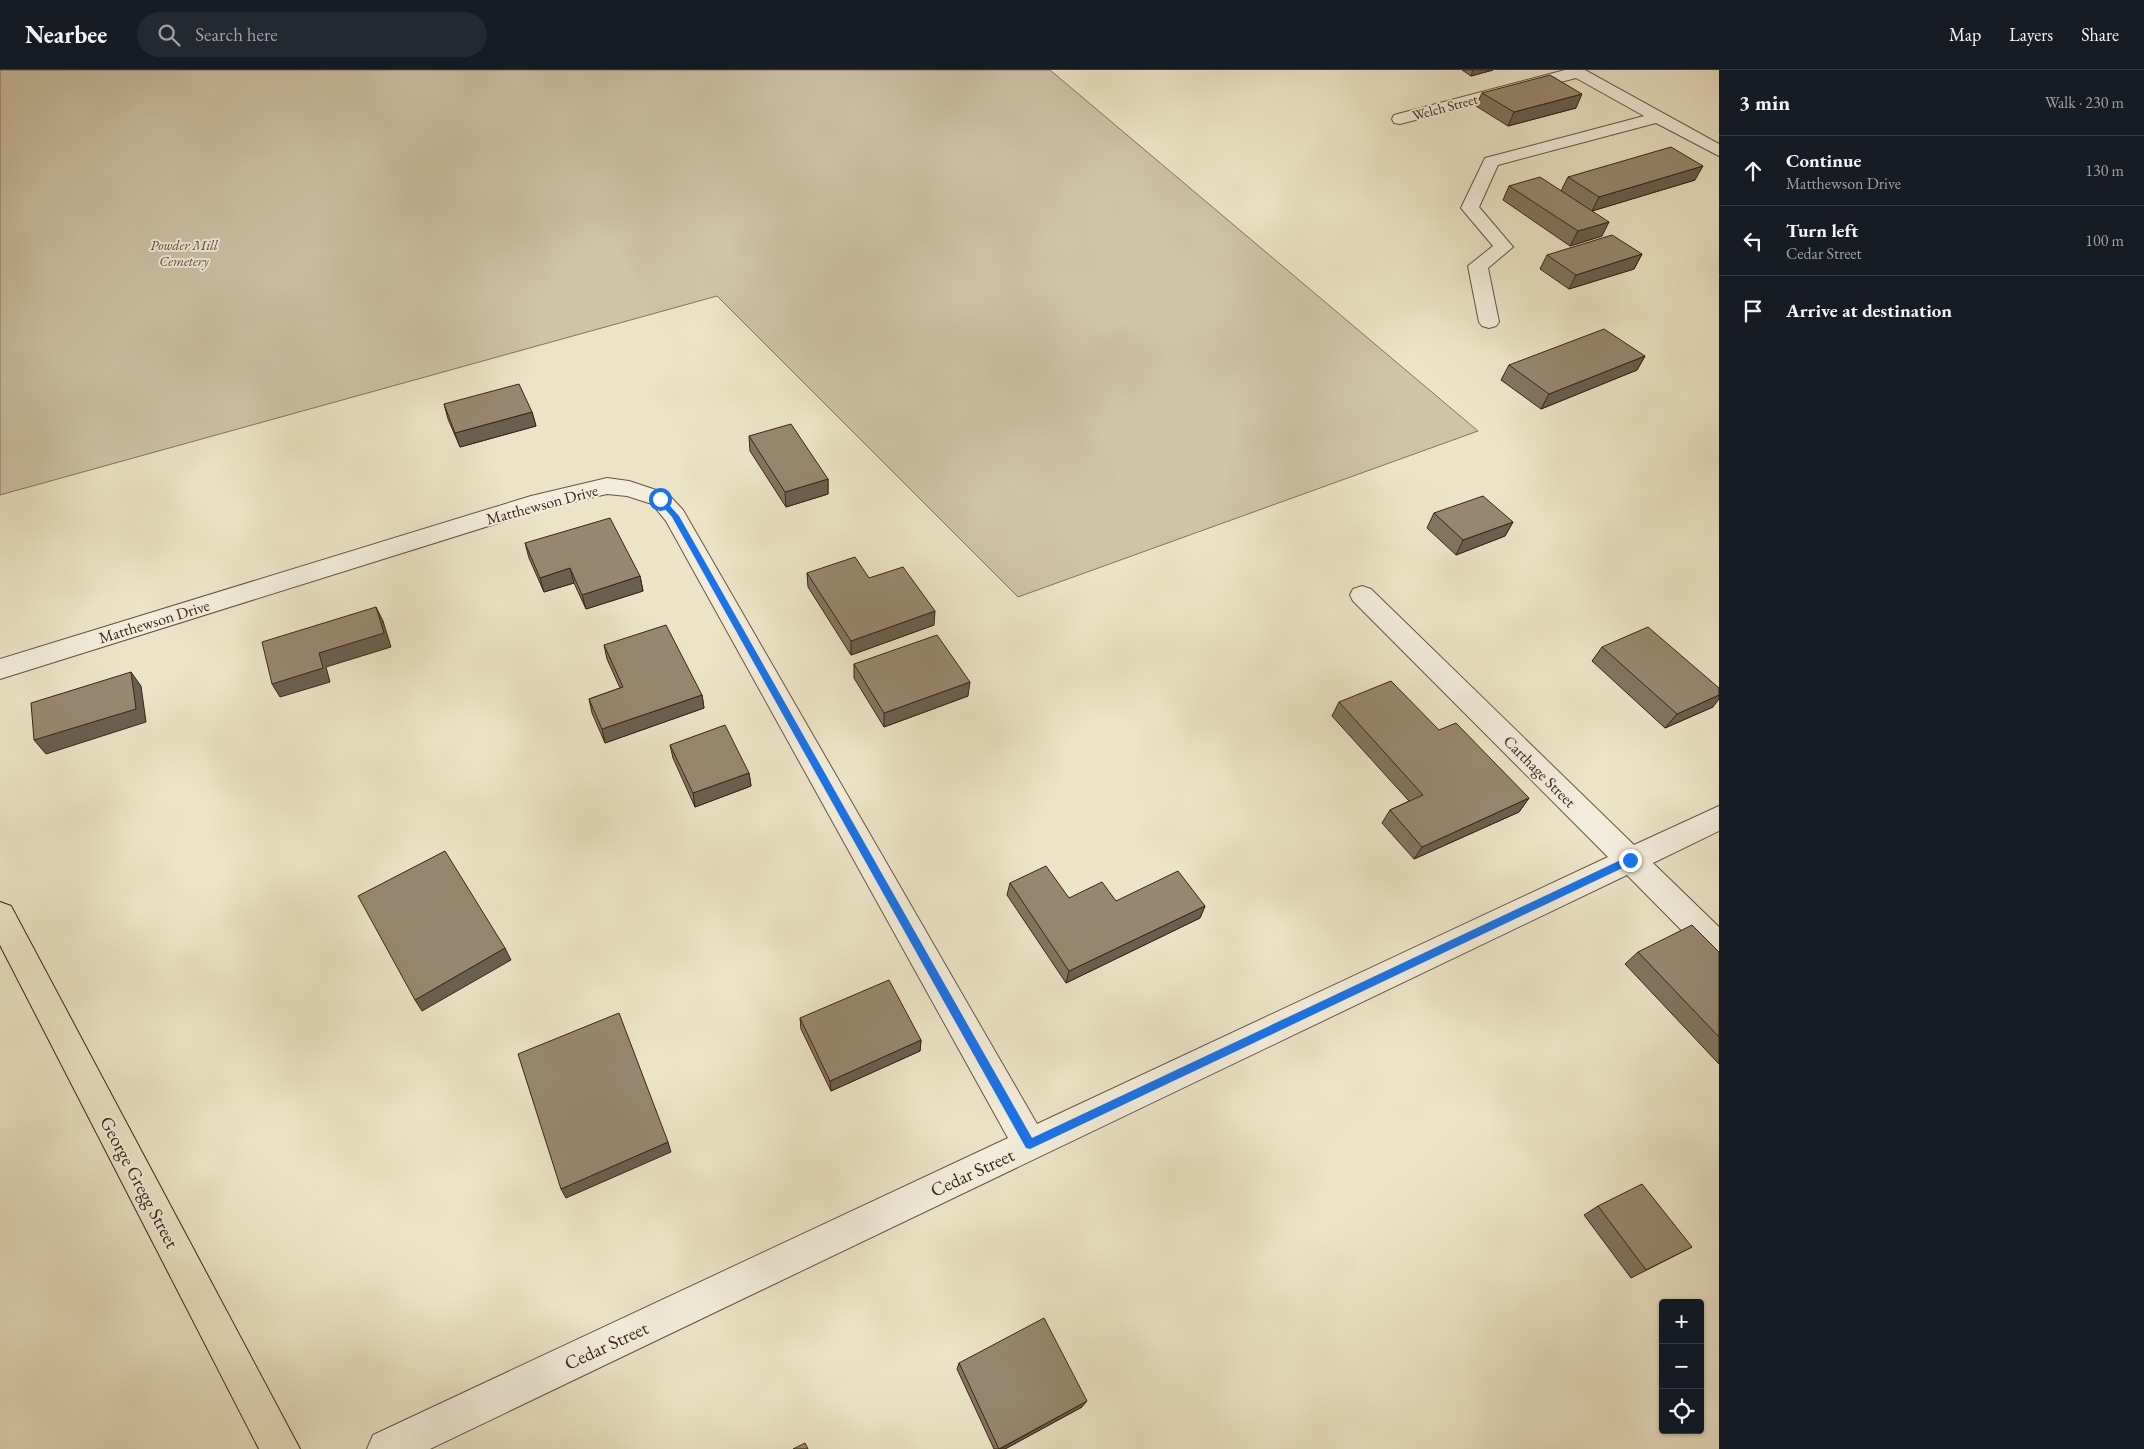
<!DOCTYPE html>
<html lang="en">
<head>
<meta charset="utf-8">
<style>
  body { margin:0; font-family:"EB Garamond",serif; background:#242831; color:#f1f3f6 }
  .controls { position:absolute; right:15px; bottom:15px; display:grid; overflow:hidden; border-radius:5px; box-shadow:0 1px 4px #0004 }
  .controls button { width:45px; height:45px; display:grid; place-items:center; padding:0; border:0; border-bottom:1px solid #363941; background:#171b24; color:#f1f3f6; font:25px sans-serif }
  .stop { position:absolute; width:15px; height:15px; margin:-11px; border:4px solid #1a73e8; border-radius:50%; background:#fff }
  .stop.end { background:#1a73e8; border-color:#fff; box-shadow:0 1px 5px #0008 }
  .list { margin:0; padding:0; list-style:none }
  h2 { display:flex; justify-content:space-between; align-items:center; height:65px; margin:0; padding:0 20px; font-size:21px }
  h2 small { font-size:16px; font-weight:400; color:#9ea1a6 }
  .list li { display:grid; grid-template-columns:32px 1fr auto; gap:15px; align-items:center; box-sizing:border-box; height:70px; padding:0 20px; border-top:1px solid #363941 }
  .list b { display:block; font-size:19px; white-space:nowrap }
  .list p { margin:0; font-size:16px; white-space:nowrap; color:#9ea1a6 }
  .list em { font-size:16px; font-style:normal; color:#9ea1a6 }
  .icon { flex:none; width:28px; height:28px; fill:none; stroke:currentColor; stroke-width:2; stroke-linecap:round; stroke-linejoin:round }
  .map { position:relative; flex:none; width:1719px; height:1379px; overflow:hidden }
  header { display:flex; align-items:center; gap:30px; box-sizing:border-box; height:70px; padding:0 25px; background:#171b24; border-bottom:1px solid #363941 }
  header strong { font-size:24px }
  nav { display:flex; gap:28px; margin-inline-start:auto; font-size:18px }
  .search { width:350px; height:45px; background:#242831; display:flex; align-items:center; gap:12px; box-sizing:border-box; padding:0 18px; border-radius:28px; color:#9ea1a6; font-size:19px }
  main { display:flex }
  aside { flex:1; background:#171b24 }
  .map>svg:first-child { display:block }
  .green { fill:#cfc3a9; stroke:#86745e }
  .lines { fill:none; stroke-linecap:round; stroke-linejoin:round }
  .minor-casing { stroke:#685441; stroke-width:2 }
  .major-casing { stroke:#3c2414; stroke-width:2 }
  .minor { fill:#f3eddb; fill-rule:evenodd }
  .major { fill:#ede4c7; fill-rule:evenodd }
  .wall { fill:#837561; stroke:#3c2414 }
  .shaded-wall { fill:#6a5f4f; stroke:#3c2414 }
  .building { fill:#988871; stroke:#3c2414 }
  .route { fill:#1a73e8 }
  .labels { text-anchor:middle; stroke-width:4; stroke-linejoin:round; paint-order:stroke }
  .far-street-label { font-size:14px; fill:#3c2414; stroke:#f3eddb }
  .far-park-label { font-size:14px; font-style:italic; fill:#614c39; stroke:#f3eddb }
  .street-label { font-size:16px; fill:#3c2414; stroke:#f3eddb }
  .near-street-label { font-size:19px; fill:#3c2414; stroke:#f3eddb }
</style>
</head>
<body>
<header>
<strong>Nearbee</strong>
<div class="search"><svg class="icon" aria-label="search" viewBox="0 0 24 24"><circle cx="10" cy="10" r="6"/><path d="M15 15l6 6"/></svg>Search here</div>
<nav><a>Map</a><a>Layers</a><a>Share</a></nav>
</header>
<main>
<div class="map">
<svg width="1719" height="1379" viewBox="0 0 1719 1379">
  <rect width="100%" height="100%" fill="#ede4c7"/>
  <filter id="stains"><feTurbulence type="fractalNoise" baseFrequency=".004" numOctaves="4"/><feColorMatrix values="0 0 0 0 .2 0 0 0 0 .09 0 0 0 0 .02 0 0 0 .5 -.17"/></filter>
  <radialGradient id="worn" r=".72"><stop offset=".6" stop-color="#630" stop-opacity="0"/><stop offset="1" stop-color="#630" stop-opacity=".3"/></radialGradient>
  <polygon class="green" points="0,0 1050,0 1478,361 1018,527 717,226 0,425"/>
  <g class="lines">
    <g class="minor-casing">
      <g id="minor">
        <polygon points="1565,0 1585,0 1719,74 1719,86 1656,53 1498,95 1479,137 1513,177 1488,198 1499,252 1496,256 1489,258 1482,256 1479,252 1468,196 1493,176 1461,138 1485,88 1644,46 1576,8 1400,54 1394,53 1392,49 1394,45"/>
        <polygon points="607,408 629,411 668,424 683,440 1037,1054 1608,787 1353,531 1350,525 1353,519 1362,516 1371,519 1634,775 1719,736 1719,761 1653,793 1719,857 1719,891 1708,887 1627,805 430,1379 367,1379 373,1365 1008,1068 666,451 652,434 627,426 607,424 543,439 0,609 0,589 531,426"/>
      </g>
    </g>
    <g class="major-casing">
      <polygon id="major" points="0,832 11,836 300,1379 259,1379 0,875"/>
    </g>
    <use href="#minor" class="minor"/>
    <use href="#major" class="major"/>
  </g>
  <g class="wall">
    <polygon points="1462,0 1493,0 1471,6"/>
    <polygon points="1482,23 1576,38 1508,56 1476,36"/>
    <polygon points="1568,107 1695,110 1592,141 1602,166 1570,176 1503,130 1509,116 1561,121"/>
    <polygon points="1642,184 1634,199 1569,219 1540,199 1547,185"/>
    <polygon points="1645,286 1637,300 1541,339 1501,310 1509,295"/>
    <polygon points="444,334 532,342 536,356 460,377 448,349"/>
    <polygon points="749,366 828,409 828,424 786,437 750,381"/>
    <polygon points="1434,443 1513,452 1505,466 1456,485 1427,458"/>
    <polygon points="525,473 640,506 643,521 586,539 574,513 544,522 529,488"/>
    <polygon points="807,503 869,508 934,555 851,585 808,517"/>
    <polygon points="604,575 702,625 704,638 605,673 592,643 589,629 620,618 607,589"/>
    <polygon points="1602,577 1713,637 1665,658 1592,591"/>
    <polygon points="854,594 968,626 884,657 854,608"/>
    <polygon points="1339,632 1439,660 1529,728 1519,742 1414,789 1382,753 1390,740 1409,731 1332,646"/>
    <polygon points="670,675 749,703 751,716 695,737 673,688"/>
    <polygon points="1010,813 1069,828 1205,836 1200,848 1066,913 1007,825"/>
    <polygon points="1638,882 1719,882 1719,994 1625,894"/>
    <polygon points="800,948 921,970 920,981 831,1021 801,959"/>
    <polygon points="1598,1136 1692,1177 1631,1208 1584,1145"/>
    <polygon points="959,1293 1082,1337 1005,1379 994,1379 957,1299"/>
  </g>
  <g class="shaded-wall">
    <polygon points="1473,0 1493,0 1471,6"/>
    <polygon points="1582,24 1576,38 1508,56 1514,42"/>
    <polygon points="1703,96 1695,110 1592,141 1599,127"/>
    <polygon points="1609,152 1602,166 1570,176 1578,161"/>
    <polygon points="1642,184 1634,199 1569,219 1576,205"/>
    <polygon points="1645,286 1637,300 1541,339 1549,324"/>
    <polygon points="532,342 536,356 460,377 455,363"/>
    <polygon points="828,409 828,424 786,437 785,422"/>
    <polygon points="1513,452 1505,466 1456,485 1463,470"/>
    <polygon points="570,498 574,513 544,522 540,508"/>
    <polygon points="640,506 643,521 586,539 582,525"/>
    <polygon points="376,537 383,551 391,577 326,597 330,612 280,627 272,614"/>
    <polygon points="935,541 934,555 851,585 851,571"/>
    <polygon points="131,602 141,616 146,652 46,684 34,670"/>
    <polygon points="970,612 968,626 884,657 884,643"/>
    <polygon points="702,625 704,638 605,673 602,659"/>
    <polygon points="1719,625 1719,629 1713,637 1665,658 1677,644"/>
    <polygon points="749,703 751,716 695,737 693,723"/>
    <polygon points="1529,728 1519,742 1414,789 1422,777"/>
    <polygon points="1205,836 1200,848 1066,913 1069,901"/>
    <polygon points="505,878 511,890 422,941 415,930"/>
    <polygon points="921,970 920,981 831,1021 830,1011"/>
    <polygon points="668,1072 671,1082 566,1128 561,1119"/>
    <polygon points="1087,1331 1082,1337 1005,1379 1000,1379"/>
  </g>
  <g class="building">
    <polygon points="1550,5 1582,24 1514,42 1482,23"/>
    <polygon points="1671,77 1703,96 1599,127 1568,107"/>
    <polygon points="1540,107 1609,152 1578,161 1509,116"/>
    <polygon points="1612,165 1642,184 1576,205 1547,185"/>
    <polygon points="1604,259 1645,286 1549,324 1509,295"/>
    <polygon points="519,314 532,342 455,363 444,334"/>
    <polygon points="791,354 828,409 785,422 749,366"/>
    <polygon points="1483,426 1513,452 1463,470 1434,443"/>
    <polygon points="610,448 640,506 582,525 570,498 540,508 525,473"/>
    <polygon points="855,487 869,508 903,497 935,541 851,571 807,503"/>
    <polygon points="376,537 384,563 319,583 323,598 272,614 262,572"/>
    <polygon points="666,555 702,625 602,659 589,629 623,617 604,575"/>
    <polygon points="1648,557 1719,618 1719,625 1677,644 1602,577"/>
    <polygon points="937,565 970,612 884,643 854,594"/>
    <polygon points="131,602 136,639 34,670 31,633"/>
    <polygon points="1391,611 1439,660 1456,653 1529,728 1422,777 1390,740 1423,725 1339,632"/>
    <polygon points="725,655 749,703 693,723 670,675"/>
    <polygon points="445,781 505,878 415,930 358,826"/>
    <polygon points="1046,796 1069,828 1102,812 1116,831 1178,801 1205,836 1069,901 1010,813"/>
    <polygon points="1692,855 1719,882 1719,967 1638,882"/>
    <polygon points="889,910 921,970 830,1011 800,948"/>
    <polygon points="619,943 668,1072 561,1119 518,984"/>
    <polygon points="1642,1114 1692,1177 1646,1200 1598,1136"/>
    <polygon points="1044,1248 1087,1331 999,1379 959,1293"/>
    <polygon points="805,1373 808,1379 793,1379"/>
  </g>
  <polygon class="route" points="657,427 662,427 679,446 1032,1068 1627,787 1630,786 1634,790 1633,793 1030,1079 1026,1078 672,447 657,430"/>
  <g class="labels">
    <g class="far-street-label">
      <text transform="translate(1445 37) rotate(-15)" y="5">Welch Street</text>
    </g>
    <g class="far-park-label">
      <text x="184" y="180">Powder Mill<tspan x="184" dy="16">Cemetery</tspan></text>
    </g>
    <g class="street-label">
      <text transform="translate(542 434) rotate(-15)" y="6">Matthewson Drive</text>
      <text transform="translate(154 551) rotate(-17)" y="6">Matthewson Drive</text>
      <text transform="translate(1540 701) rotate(45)" y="6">Carthage Street</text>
    </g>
    <g class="near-street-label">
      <text transform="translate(972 1102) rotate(-25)" y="7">Cedar Street</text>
      <text transform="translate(140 1112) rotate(62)" y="7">George Gregg Street</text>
      <text transform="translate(606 1275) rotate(-25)" y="7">Cedar Street</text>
    </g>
  </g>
  <rect width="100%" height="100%" filter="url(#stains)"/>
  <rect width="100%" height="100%" fill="url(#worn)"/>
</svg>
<div class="controls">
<button>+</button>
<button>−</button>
<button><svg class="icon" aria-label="locate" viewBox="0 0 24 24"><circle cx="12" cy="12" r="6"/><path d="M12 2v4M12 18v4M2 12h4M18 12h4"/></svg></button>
</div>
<div class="stop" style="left:660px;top:429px"></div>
<div class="stop end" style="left:1630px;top:790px"></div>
</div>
<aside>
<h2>3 min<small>Walk · 230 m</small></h2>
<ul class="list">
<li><svg class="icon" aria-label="ahead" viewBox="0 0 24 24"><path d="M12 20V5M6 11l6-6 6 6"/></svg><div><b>Continue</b><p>Matthewson Drive</p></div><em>130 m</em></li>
<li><svg class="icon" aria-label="left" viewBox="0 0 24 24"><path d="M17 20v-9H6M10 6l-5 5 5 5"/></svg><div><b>Turn left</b><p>Cedar Street</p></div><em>100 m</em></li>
<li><svg class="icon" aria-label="arrive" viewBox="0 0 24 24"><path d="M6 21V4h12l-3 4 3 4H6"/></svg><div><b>Arrive at destination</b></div></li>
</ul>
</aside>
</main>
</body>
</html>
